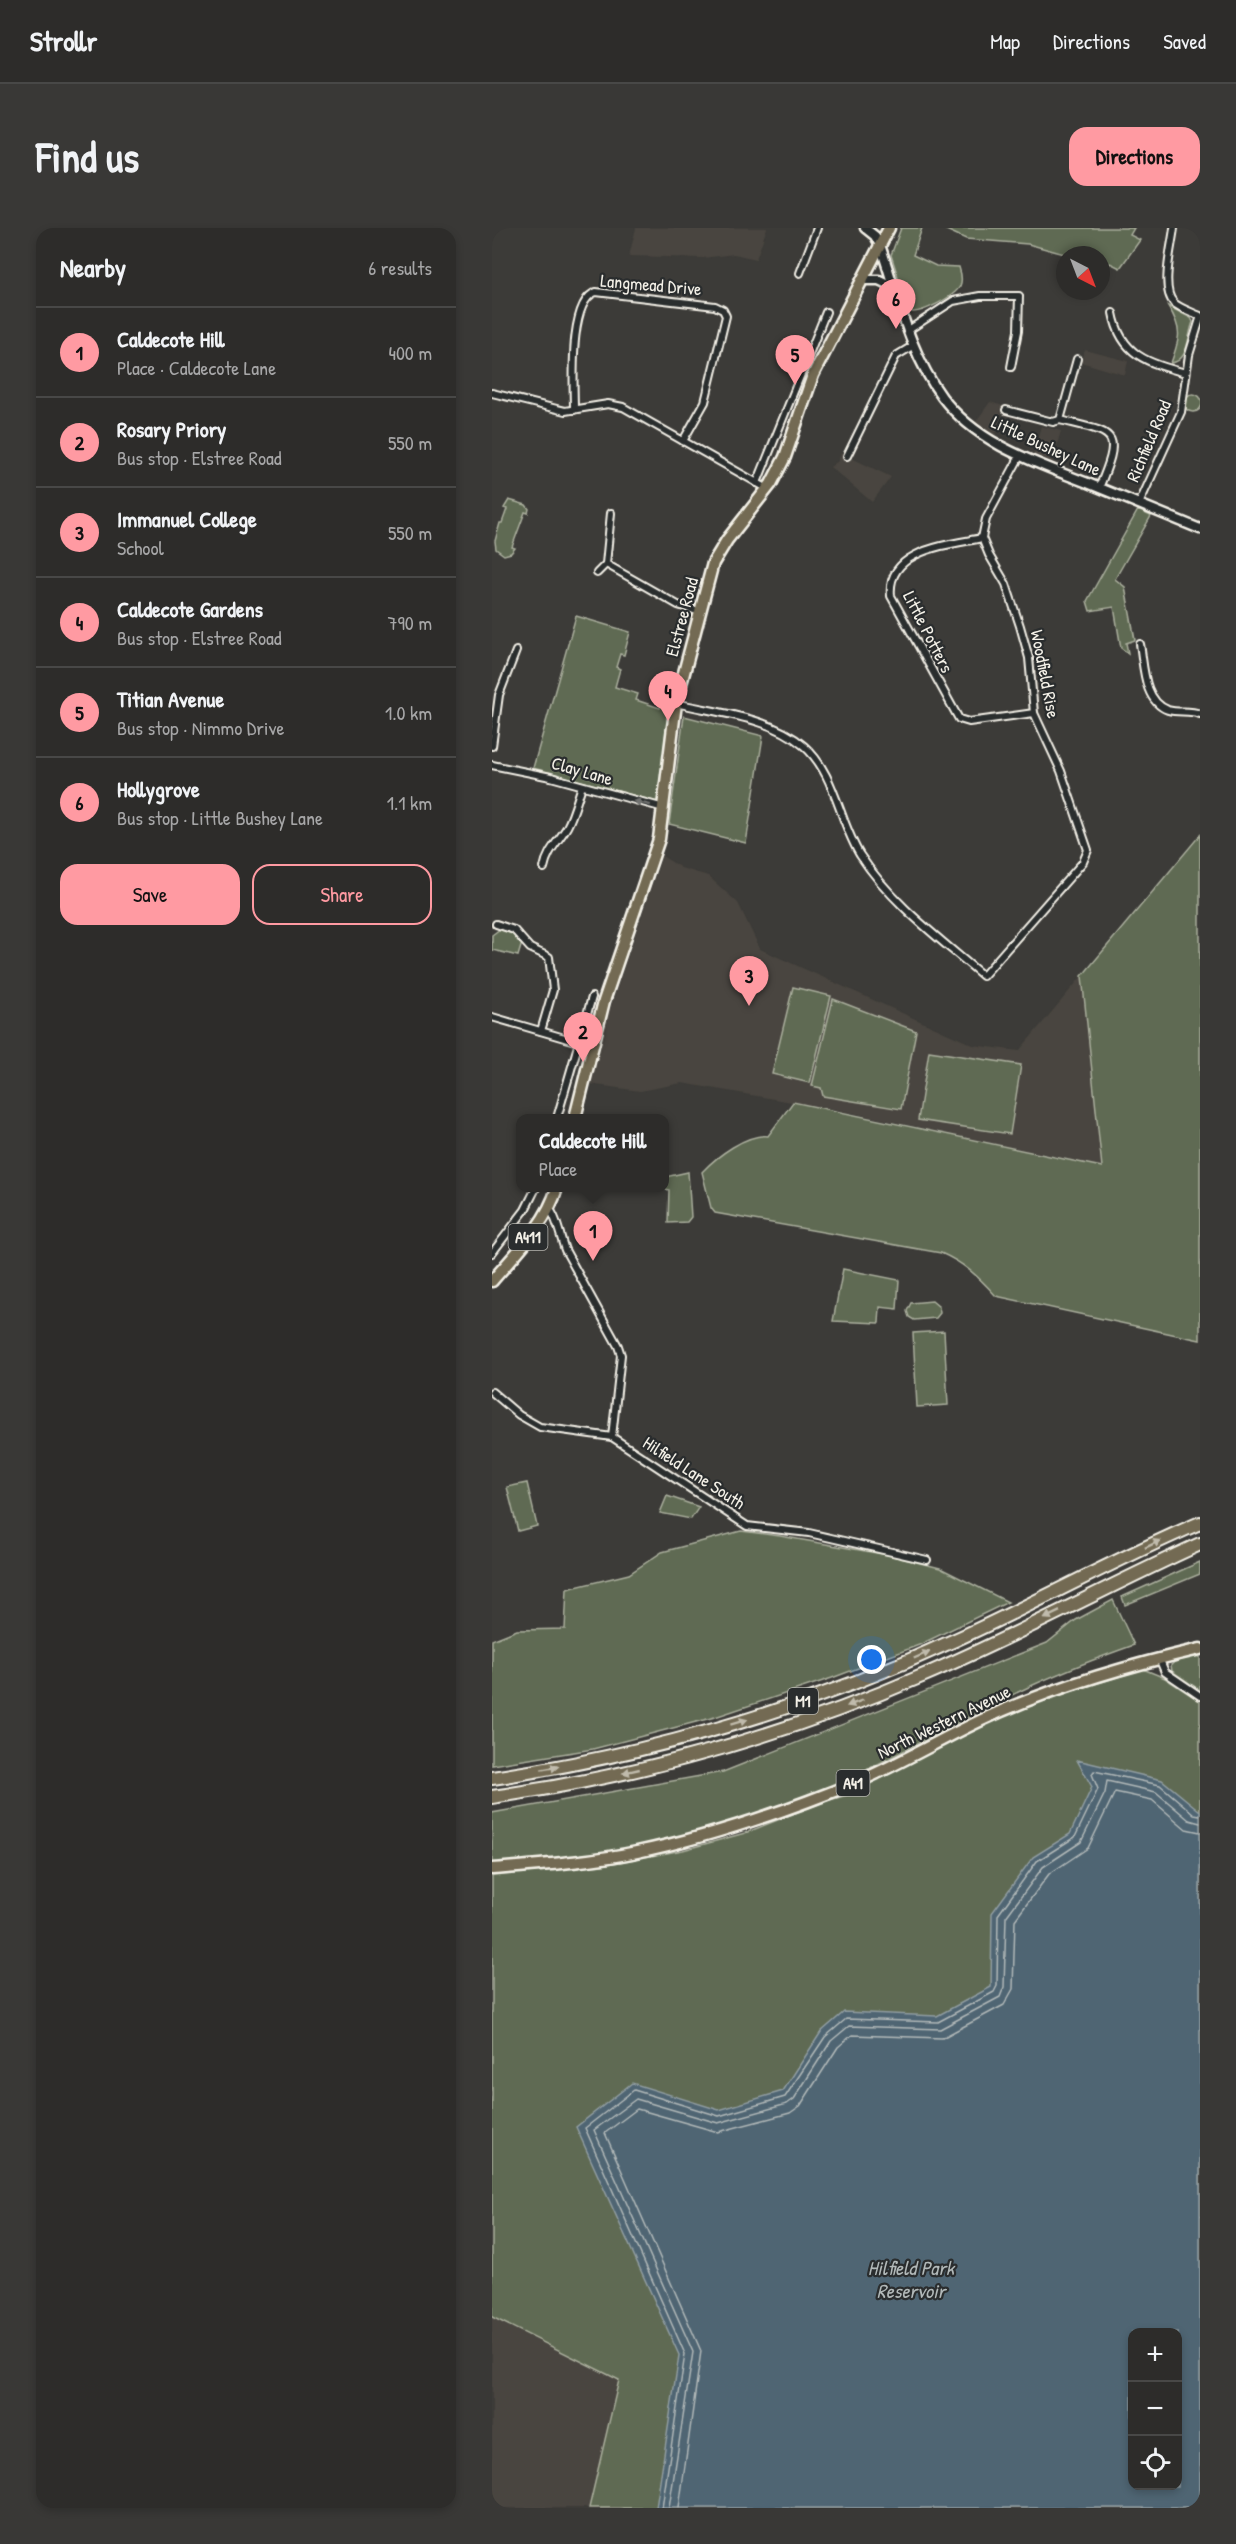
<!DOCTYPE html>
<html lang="en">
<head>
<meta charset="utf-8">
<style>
  body { margin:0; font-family:"Patrick Hand",sans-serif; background:#393836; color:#f1f3f6 }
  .controls { position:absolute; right:18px; bottom:18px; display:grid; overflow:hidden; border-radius:12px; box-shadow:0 3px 9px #0003 }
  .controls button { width:54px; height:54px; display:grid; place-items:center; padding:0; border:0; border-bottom:2px solid #484847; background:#2d2c2a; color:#f1f3f6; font:30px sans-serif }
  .compass { position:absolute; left:564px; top:18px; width:54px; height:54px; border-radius:50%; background:#2d2c2a; box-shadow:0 3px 9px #0003; rotate:138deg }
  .you { position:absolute; left:380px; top:1432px; width:21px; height:21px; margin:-15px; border:4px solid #fff; border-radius:50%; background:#1a73e8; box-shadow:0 0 0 9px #1a73e833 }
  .badge { display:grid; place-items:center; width:39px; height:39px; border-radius:50%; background:#ff9aa2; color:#111; font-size:20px; font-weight:700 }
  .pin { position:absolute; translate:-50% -50px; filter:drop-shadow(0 2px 3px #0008) }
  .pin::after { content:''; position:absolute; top:32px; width:21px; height:18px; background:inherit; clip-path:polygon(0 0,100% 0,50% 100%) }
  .popup { position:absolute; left:24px; top:886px; width:153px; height:78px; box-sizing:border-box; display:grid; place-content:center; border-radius:12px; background:#2d2c2a; filter:drop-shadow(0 2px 4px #0005); font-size:20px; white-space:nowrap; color:#a7a7a8 }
  .popup b { font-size:22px; color:#f1f3f6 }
  .popup::after { content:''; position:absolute; left:50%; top:100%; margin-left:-12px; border:12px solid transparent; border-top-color:#2d2c2a }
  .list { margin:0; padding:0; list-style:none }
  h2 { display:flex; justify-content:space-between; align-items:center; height:78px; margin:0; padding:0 24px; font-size:26px }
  h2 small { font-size:20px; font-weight:400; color:#a7a7a8 }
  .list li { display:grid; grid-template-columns:39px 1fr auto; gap:18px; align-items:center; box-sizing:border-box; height:90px; padding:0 24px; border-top:2px solid #484847 }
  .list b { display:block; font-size:22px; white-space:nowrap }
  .list p { margin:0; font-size:20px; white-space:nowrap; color:#a7a7a8 }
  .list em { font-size:20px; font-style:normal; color:#a7a7a8 }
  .actions { display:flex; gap:12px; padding:18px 24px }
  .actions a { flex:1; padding:14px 0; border:2px solid #ff9aa2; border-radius:18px; text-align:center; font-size:21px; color:#ff9aa2 }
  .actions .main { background:#ff9aa2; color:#111 }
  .icon { flex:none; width:33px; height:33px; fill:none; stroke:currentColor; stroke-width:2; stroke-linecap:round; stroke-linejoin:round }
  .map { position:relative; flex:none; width:708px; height:2280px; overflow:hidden; border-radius:18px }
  header { display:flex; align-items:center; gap:36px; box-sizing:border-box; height:84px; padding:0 30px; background:#2d2c2a; border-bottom:2px solid #484847 }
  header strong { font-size:28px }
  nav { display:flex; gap:33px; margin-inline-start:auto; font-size:21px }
  .intro { display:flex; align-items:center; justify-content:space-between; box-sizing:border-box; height:144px; padding:0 36px }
  h1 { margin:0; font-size:42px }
  .button { padding:15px 27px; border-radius:18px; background:#ff9aa2; color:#111; font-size:21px; font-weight:700 }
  main { display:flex; gap:36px; padding:0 36px }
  aside { flex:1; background:#2d2c2a; border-radius:18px; box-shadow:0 3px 9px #0003 }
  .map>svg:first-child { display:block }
  .built { fill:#49453f }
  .green { fill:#5f6b52; stroke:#aaae9d; stroke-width:1.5; fill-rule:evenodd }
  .water { fill:#4f6573; stroke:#919da2; stroke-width:1.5; fill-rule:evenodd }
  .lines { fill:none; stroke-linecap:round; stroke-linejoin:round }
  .shore { stroke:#b2b9b9; stroke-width:1.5 }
  .minor-casing { stroke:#f4f1e8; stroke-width:10 }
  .tertiary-casing { stroke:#f4f1e8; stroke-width:13 }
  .primary-casing { stroke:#f4f1e8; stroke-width:15 }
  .trunk-casing { stroke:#f4f1e8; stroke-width:15 }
  .motorway-casing { stroke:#f4f1e8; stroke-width:16 }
  .minor { stroke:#2a2d2e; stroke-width:6 }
  .tertiary { stroke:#2a2d2e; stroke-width:8 }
  .primary { stroke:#736b52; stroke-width:10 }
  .trunk { stroke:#736b52; stroke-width:10 }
  .motorway { stroke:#736b52; stroke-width:12 }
  .oneway { fill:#71726f }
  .oneway2 { fill:#c0bbac }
  .labels { text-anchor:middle; stroke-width:4.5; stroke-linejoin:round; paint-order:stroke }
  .shield { fill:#2a2d2e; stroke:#b7b6b0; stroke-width:1.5 }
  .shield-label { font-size:16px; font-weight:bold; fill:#f4f1e8 }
  .street-label { font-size:18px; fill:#f4f1e8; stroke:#2a2d2e }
  .water-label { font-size:20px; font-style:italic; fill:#b2b9b9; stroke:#2a2d2e }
</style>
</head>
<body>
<header>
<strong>Strollr</strong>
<nav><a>Map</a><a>Directions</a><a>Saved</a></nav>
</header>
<div class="intro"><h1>Find us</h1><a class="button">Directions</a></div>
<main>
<aside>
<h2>Nearby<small>6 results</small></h2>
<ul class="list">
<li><span class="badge">1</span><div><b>Caldecote Hill</b><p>Place · Caldecote Lane</p></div><em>400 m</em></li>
<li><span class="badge">2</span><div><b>Rosary Priory</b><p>Bus stop · Elstree Road</p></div><em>550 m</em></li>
<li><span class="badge">3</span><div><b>Immanuel College</b><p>School</p></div><em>550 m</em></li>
<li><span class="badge">4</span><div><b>Caldecote Gardens</b><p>Bus stop · Elstree Road</p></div><em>790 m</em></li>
<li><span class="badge">5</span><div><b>Titian Avenue</b><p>Bus stop · Nimmo Drive</p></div><em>1.0 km</em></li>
<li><span class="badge">6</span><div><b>Hollygrove</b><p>Bus stop · Little Bushey Lane</p></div><em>1.1 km</em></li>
</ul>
<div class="actions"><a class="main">Save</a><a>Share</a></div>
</aside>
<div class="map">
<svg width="708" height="2280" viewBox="0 0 708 2280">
  <rect width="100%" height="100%" fill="#3c3b38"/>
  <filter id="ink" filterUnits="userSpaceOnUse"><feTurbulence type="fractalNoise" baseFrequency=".0167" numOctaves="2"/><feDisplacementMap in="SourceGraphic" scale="12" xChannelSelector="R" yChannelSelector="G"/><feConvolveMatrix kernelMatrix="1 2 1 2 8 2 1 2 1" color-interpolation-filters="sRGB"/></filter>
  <g filter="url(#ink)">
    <g class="built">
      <polygon points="144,0 275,0 264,31 242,26 211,30 137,28"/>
      <polygon points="593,122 636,133 633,147 589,134"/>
      <polygon points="498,174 511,178 503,209 483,195"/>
      <polygon points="549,198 569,203 560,234 541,226"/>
      <polygon points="349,225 399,249 380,274 338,239 346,233"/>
      <polygon points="170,628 189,640 216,648 246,675 268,721 481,817 527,823 590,748 611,939 346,882 190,855 148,863 97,856 109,807"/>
      <polygon points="0,2089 127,2152 97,2280 0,2280"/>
    </g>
    <g class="green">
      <path d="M409,0H430L421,27L444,38L467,39C469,45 471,52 468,58C463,68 427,88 417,83L399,27Z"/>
      <polygon points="450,0 642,0 638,7 648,12 628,40 618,35 609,48 609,27 576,27 536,16 474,11"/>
      <path d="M676,78L699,90L701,94C695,109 697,133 679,135C688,110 691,102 676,78Z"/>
      <circle cx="701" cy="175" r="9"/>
      <polygon points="17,272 34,277 37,281 36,285 33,284 20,319 23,320 19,325 12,327 4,321 3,313 8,295 10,295 15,281 12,280"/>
      <polygon points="646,282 659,288 623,351 633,359 643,412 634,415 636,425 629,420 622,379 598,383 595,373"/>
      <polygon points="84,388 138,404 132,427 128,426 124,439 128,441 123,459 146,466 144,472 168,480 170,474 177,477 166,574 41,540"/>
      <polygon points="192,488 271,508 254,615 177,596"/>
      <path d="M708,607V1112L504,1068C487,1049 472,1035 449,1025L223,985L219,980L210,944C225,928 254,906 276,908L301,874L610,939L590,748Z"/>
      <polygon points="8,701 21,704 30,715 26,728 0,722 0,707"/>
      <polygon points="301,759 339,768 318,855 280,846"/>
      <polygon points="341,771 424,803 409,881 331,868 329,860 320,858"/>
      <polygon points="437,823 529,837 518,906 426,892"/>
      <polygon points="196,944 199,989 195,994 176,995 177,962 173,961 173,949"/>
      <polygon points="351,1041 407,1052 405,1081 388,1079 387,1095 341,1093"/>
      <polygon points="440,1073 447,1079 448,1085 444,1090 422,1092 417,1089 415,1083 419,1075"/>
      <polygon points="452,1103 456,1177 425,1179 421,1105"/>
      <polygon points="35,1255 45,1298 26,1303 15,1259"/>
      <polygon points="175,1268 207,1279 199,1291 168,1285"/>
      <polygon points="249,1303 288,1308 396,1327 448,1340 516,1374 427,1417 340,1450 223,1489 101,1521 0,1537 0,1412 25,1402 73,1401 75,1361 137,1346 170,1324"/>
      <polygon points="708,1334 708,1346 633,1377 630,1369"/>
      <path d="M621,1372L642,1417C608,1429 574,1442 541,1457C463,1493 389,1539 309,1571C212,1611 105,1631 0,1636V1585L231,1544L555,1415L584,1392Z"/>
      <polygon points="708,1426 708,1462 680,1443 679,1437 687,1431"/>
      <path d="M651,1441L673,1450L708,1473V2280H97L127,2152L0,2089V1648L111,1637L191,1622L253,1605L334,1573L359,1566L397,1544L487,1499L542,1475ZM640,2104H686V2258H640Z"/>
    </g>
    <path class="water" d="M585,1532L670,1552L708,1583V2280H164L187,2127L84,1899L140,1855L227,1882L291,1863L329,1804L352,1784L445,1788L499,1759L500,1685L541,1629L578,1606L600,1559ZM640,2104H686V2258H640Z"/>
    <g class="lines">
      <g class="shore">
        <polyline points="170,2280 193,2126 93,1900 142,1862 227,1888 293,1869 333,1809 354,1791 446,1794 502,1764 505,1758 506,1687 545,1633 583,1609 606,1561 600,1546 602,1543 668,1557 702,1586 708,1587"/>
        <polyline points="177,2280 201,2124 102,1902 144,1871 226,1895 295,1876 302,1871 339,1813 357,1798 448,1801 508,1769 512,1759 514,1689 551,1639 589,1614 613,1565 615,1553 664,1564 697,1592 708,1595"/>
        <polyline points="187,2280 209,2123 113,1905 145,1881 226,1904 298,1885 308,1878 346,1819 360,1807 450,1810 512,1777 521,1761 523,1692 557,1646 596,1620 623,1564 660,1572 694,1601 708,1604"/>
      </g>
      <g class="minor-casing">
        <g id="minor">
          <path d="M682,0C680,18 668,62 682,75C689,81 700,84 708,88"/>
          <polyline points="308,45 325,0"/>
          <path d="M621,85C629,128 657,135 694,145"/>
          <polyline points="415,103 461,73 488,68 527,68 526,103 519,139"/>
          <path d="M585,131L568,192C624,206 631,202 607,260"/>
          <polyline points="0,165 73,183 116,176 131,179 276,261"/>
          <path d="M82,182C82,157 76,73 104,64L223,78L231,82L234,88L213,174L191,213"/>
          <polyline points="514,182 561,194 568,192"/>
          <polyline points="355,228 404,128 422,117"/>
          <polyline points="265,255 334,84"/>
          <polyline points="647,276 689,184 697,127 708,91"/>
          <path d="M490,310C457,317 394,321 399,368L467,491L477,494L542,485"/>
          <polyline points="114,336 186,377 208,384"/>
          <polyline points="105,345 114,336 119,285"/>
          <path d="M648,416C652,437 651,473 676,482C686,485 698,482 708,486"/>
          <path d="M184,475C225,485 279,489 312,518C343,545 347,593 368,627C400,676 447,710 491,748L591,634L596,622L569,543L542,485L537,430L528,398L514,356L497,327L490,310L494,291L528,228"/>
          <polyline points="0,518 7,467 24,423"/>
          <polyline points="0,537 59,549 172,580"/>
          <path d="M52,640C55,623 66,614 75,599C82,586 85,572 90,558"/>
          <polyline points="4,696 22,702 38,720 57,729 61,762 49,803"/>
          <polyline points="0,789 100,818"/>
          <polyline points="65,890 100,769"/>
          <path d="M57,981C64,986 69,1012 73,1022L126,1118L129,1127L120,1209"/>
          <polyline points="0,1025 33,982 44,960"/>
          <polyline points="0,1164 27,1187 48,1199 120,1209 255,1298 317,1305 435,1332"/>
          <polyline points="667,1430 673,1444 708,1468"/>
        </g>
      </g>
      <g class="tertiary-casing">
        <g id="tertiary">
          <path d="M373,0L383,8L388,17C406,69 417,124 450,169C486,217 545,235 598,256C634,271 671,286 708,301"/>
          <polyline points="371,52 387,52 400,58"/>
        </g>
      </g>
      <g class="primary-casing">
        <g id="primary">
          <polyline points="83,890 112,773 167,611 184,475 221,335 235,312 279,256 293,229 321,147 397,0"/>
          <path d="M0,1053C24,1025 55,995 65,960"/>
        </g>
      </g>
      <g class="trunk-casing">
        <path id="trunk" d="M0,1641C48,1637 97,1634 145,1624C222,1608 297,1582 370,1552C411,1534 451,1510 492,1491C561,1459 634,1438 708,1421"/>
      </g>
      <g class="motorway-casing">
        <g id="motorway">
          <path d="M0,1550C160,1526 316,1480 463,1412C545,1375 625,1330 708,1295"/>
          <path d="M0,1569C147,1548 294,1507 430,1448C525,1408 615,1358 708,1316"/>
        </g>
      </g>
      <use href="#minor" class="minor"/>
      <use href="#tertiary" class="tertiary"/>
      <use href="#primary" class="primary"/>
      <use href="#trunk" class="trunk"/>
      <use href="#motorway" class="motorway"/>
    </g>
    <defs><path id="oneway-solid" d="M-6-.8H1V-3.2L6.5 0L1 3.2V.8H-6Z" transform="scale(1.5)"/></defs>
    <use class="oneway" href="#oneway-solid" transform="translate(150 575) rotate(-166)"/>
    <g class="oneway2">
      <use href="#oneway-solid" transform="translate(661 1316) rotate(-25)"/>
      <use href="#oneway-solid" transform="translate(560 1387) rotate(154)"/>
      <use href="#oneway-solid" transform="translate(430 1427) rotate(-23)"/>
      <use href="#oneway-solid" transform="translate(363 1475) rotate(159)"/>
      <use href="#oneway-solid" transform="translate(247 1494) rotate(-17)"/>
      <use href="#oneway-solid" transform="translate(58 1540) rotate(-10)"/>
      <use href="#oneway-solid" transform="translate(139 1543) rotate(167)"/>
    </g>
  </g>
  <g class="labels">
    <g class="shield">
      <rect x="16.5" y="996" width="39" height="26" rx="4.5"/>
      <rect x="296" y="1460" width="30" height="26" rx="4.5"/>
      <rect x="344.5" y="1542" width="33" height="26" rx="4.5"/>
    </g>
    <g class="shield-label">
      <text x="36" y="1015">A411</text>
      <text x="311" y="1479">M1</text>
      <text x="361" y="1561">A41</text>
    </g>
    <g class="street-label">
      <text transform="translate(159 57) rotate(5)" y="6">Langmead Drive</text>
      <text transform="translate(657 213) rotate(-67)" y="6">Richfield Road</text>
      <text transform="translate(554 218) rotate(25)" y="6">Little Bushey Lane</text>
      <text transform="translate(190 389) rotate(-75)" y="6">Elstree Road</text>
      <text transform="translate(436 404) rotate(63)" y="6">Little Potters</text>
      <text transform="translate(553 446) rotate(79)" y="6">Woodfield Rise</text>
      <text transform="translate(90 543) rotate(16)" y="6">Clay Lane</text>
      <text transform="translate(202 1245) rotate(33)" y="6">Hilfield Lane South</text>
      <text transform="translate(452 1494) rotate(-26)" y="6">North Western Avenue</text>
    </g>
    <g class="water-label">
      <text x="419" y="2047">Hilfield Park<tspan x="419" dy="23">Reservoir</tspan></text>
    </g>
  </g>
</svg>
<div class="controls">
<button>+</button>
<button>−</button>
<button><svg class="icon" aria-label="locate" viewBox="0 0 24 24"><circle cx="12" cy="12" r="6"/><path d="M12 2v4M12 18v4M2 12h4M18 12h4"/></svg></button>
</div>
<svg class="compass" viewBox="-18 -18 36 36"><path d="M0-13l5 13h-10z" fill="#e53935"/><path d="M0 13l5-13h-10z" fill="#a7a7a8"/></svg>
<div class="you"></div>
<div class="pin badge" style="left:101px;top:1033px">1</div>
<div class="popup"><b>Caldecote Hill</b>Place</div>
<div class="pin badge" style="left:91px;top:834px">2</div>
<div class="pin badge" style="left:257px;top:778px">3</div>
<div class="pin badge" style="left:176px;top:493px">4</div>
<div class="pin badge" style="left:303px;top:157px">5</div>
<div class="pin badge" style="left:404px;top:101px">6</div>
</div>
</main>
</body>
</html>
